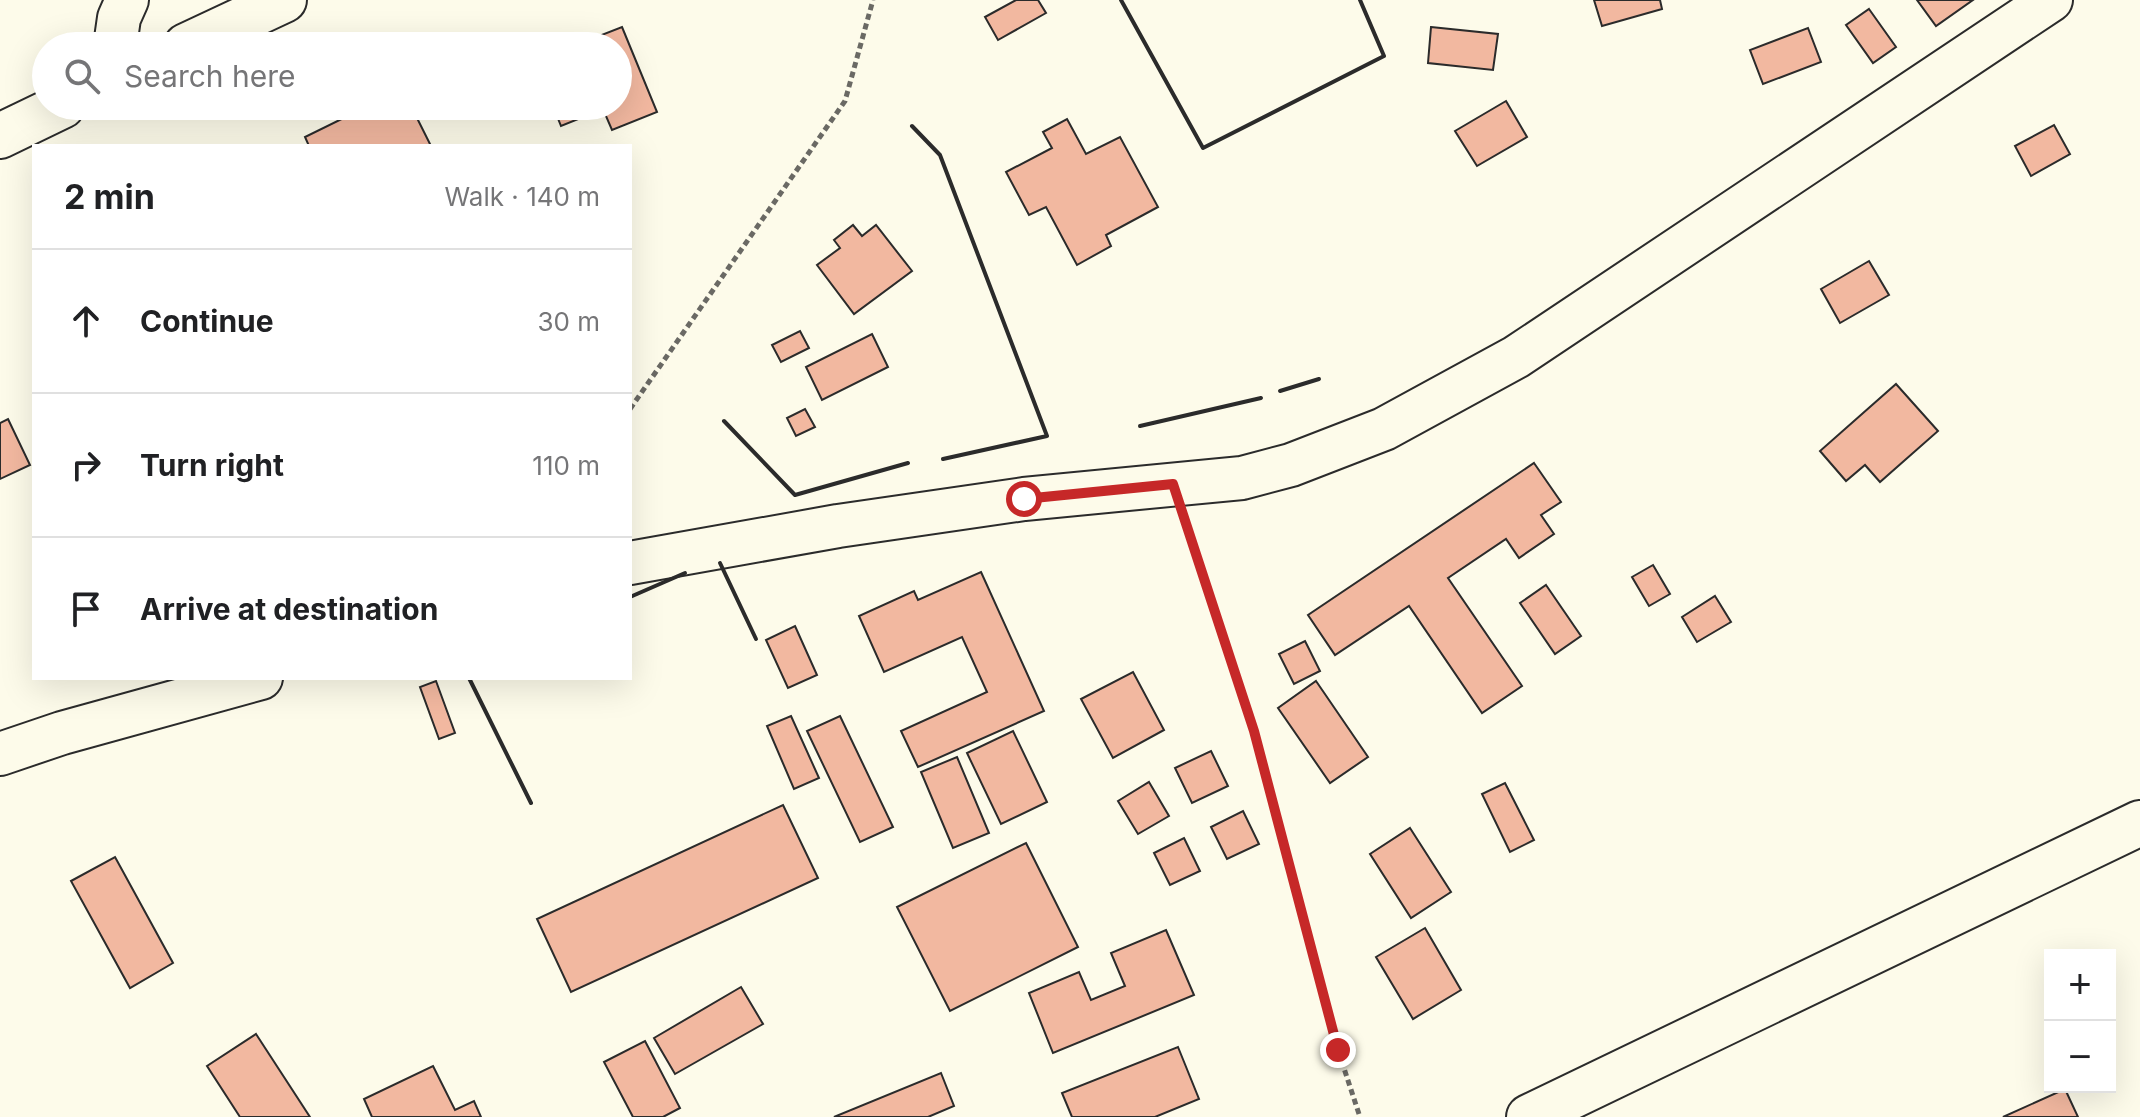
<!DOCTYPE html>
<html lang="en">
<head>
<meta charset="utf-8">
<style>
  body { margin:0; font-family:Inter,sans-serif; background:#f2f2f2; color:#202124 }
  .controls { position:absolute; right:24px; bottom:24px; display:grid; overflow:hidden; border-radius:0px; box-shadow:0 8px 32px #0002 }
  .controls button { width:72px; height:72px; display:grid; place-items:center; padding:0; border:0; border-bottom:2px solid #e0e0e0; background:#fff; color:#202124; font:40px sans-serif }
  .stop { position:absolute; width:24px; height:24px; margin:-18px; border:6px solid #c62828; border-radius:50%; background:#fff }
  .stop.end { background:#c62828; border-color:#fff; box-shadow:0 2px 8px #0008 }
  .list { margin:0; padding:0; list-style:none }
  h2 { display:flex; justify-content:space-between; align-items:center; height:104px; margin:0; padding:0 32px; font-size:34px }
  h2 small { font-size:26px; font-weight:400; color:#757577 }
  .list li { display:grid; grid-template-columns:52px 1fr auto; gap:24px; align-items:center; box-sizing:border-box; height:144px; padding:0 32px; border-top:2px solid #e0e0e0 }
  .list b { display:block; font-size:30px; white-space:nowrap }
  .list em { font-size:26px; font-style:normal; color:#757577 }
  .icon { flex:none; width:44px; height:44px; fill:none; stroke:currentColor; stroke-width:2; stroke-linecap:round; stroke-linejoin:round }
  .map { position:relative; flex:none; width:2140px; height:1117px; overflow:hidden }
  .search { position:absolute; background:#fff; box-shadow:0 8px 32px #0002; left:32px; top:32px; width:600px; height:88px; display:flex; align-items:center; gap:20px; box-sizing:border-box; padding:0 28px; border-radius:44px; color:#757577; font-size:30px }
  .panel { position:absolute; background:#fff; box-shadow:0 8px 32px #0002; left:32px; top:144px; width:600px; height:536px; border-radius:0px }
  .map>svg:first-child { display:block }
  .building { fill:#f2b8a0; stroke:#2b2b2b; stroke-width:2 }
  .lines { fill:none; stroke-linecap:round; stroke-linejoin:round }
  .minor-casing { stroke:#2b2b2b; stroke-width:46 }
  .major-casing { stroke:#2b2b2b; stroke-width:48 }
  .path { stroke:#6a6964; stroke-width:5; stroke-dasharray:6 4; stroke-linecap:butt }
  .minor { stroke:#fdfbea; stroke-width:42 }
  .major { stroke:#fdfbea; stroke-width:44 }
  .wall { stroke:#2b2b2b; stroke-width:4 }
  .route { stroke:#c62828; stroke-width:10 }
</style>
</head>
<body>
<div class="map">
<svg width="2140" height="1117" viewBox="0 0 2140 1117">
  <rect width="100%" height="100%" fill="#fdfbea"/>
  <g class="building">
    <polygon points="1016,0 1038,0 1046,13 998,40 985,17"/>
    <polygon points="1594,0 1660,0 1662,9 1602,26"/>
    <polygon points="1917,0 1973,0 1936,26"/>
    <polygon points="1869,9 1896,47 1873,63 1846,25"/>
    <polygon points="622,27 657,112 612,130 603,109 561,126 553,106 618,106 618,46 582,46 581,43"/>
    <polygon points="1431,27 1498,34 1493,70 1428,63"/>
    <polygon points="1808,28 1821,62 1763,84 1750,50"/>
    <polygon points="1506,101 1527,137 1477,166 1455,131"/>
    <polygon points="368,106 411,106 431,146 309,146 305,137"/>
    <polygon points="1067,119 1086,154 1120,137 1158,207 1106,235 1111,246 1077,265 1046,207 1029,215 1006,172 1052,148 1043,132"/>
    <polygon points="2054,125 2070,154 2031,176 2015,146"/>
    <polygon points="853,225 862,236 876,225 912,271 854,314 817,265 840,248 834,240"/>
    <polygon points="1869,261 1889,295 1840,323 1821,289"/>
    <polygon points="800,331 809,348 781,362 772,345"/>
    <polygon points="872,334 888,367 822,400 806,367"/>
    <polygon points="1896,384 1938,431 1880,482 1865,465 1846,481 1820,451"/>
    <polygon points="805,409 815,427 796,436 787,418"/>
    <polygon points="8,419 30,465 0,479 0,423"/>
    <polygon points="1534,463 1561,502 1541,515 1554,534 1519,558 1506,539 1448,578 1522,686 1482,713 1409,606 1335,655 1308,615"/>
    <polygon points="1653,565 1670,594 1649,606 1632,577"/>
    <polygon points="981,572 1044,711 918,767 901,731 987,692 962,637 884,672 859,616 914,591 918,600"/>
    <polygon points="1546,585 1581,636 1555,654 1520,603"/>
    <polygon points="1715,596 1731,622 1697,642 1682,617"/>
    <polygon points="795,626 817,675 788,688 766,640"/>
    <polygon points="1305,641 1320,671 1294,684 1279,654"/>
    <polygon points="1133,672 1164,730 1113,758 1081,699"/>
    <polygon points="436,681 455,733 439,739 420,687"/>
    <polygon points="1316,681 1368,757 1330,783 1278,708"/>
    <polygon points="791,716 819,778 794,789 767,726"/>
    <polygon points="840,716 893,827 860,842 807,731"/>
    <polygon points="1013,731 1047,802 1001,824 967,753"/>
    <polygon points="1211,751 1228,786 1192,803 1175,768"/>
    <polygon points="957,757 989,833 953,848 921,772"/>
    <polygon points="1149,782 1169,816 1138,834 1118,801"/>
    <polygon points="1505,783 1534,840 1510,852 1482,794"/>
    <polygon points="783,805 818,878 571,992 537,919"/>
    <polygon points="1243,811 1259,844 1227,859 1211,827"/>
    <polygon points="1410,828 1451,892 1411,918 1370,854"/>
    <polygon points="1184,838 1200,871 1170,885 1154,853"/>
    <polygon points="1026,843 1078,947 950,1011 897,907"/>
    <polygon points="115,857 173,963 130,988 71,881"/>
    <polygon points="1425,928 1461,990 1413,1019 1376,957"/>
    <polygon points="1166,930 1194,995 1053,1053 1029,993 1079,972 1091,1000 1125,986 1111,953"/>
    <polygon points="741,987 763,1024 675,1074 654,1038"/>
    <polygon points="256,1034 310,1117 240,1117 207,1066"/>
    <polygon points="645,1041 680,1108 663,1117 633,1117 604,1062"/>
    <polygon points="1178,1047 1199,1099 1155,1117 1072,1117 1062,1093"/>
    <polygon points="433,1066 455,1110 474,1101 481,1117 372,1117 364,1099"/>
    <polygon points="941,1073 954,1106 928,1117 834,1117"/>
    <polygon points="2065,1089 2078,1117 2003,1117"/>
  </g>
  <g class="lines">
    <g class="minor-casing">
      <g id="minor">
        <polyline points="115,46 119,18 127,0"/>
        <polyline points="630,563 838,526 1024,499 1242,478 1291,465 1384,429 1516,357 2051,0"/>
        <polyline points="0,754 62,733 261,678"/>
      </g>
    </g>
    <g class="major-casing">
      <g id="major">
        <polyline points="186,46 284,0"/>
        <polyline points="0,136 62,106"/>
        <polyline points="1529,1117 2140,823"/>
      </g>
    </g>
    <g class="path">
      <polyline points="630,409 845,101 873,0"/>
      <polyline points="1186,523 1254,731 1338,1050 1360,1117"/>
    </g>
    <use href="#minor" class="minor"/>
    <use href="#major" class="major"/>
    <g class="wall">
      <polyline points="1121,0 1203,148 1384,56 1360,0"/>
      <polyline points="912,126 940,155 1047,436 943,459"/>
      <polyline points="1280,391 1319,379"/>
      <polyline points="724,421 795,495 908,463"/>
      <polyline points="1140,426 1261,398"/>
      <polyline points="720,563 756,639"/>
      <polyline points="630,597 685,573"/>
      <polyline points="469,678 531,803"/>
    </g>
  </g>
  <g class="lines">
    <polyline class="route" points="1024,499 1173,484 1254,731 1338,1050"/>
  </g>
</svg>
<div class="controls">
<button>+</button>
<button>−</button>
</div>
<div class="stop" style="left:1024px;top:499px"></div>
<div class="stop end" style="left:1338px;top:1050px"></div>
<div class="search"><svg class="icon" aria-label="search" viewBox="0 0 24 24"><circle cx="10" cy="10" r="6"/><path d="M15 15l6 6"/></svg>Search here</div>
<section class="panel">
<h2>2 min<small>Walk · 140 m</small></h2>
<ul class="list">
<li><svg class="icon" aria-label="ahead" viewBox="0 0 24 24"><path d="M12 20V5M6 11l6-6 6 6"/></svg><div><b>Continue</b></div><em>30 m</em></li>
<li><svg class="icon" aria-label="right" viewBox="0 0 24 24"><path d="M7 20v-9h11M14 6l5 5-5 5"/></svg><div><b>Turn right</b></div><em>110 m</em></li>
<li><svg class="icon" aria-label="arrive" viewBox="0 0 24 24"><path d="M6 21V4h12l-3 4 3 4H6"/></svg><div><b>Arrive at destination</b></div></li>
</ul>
</section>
</div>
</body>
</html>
